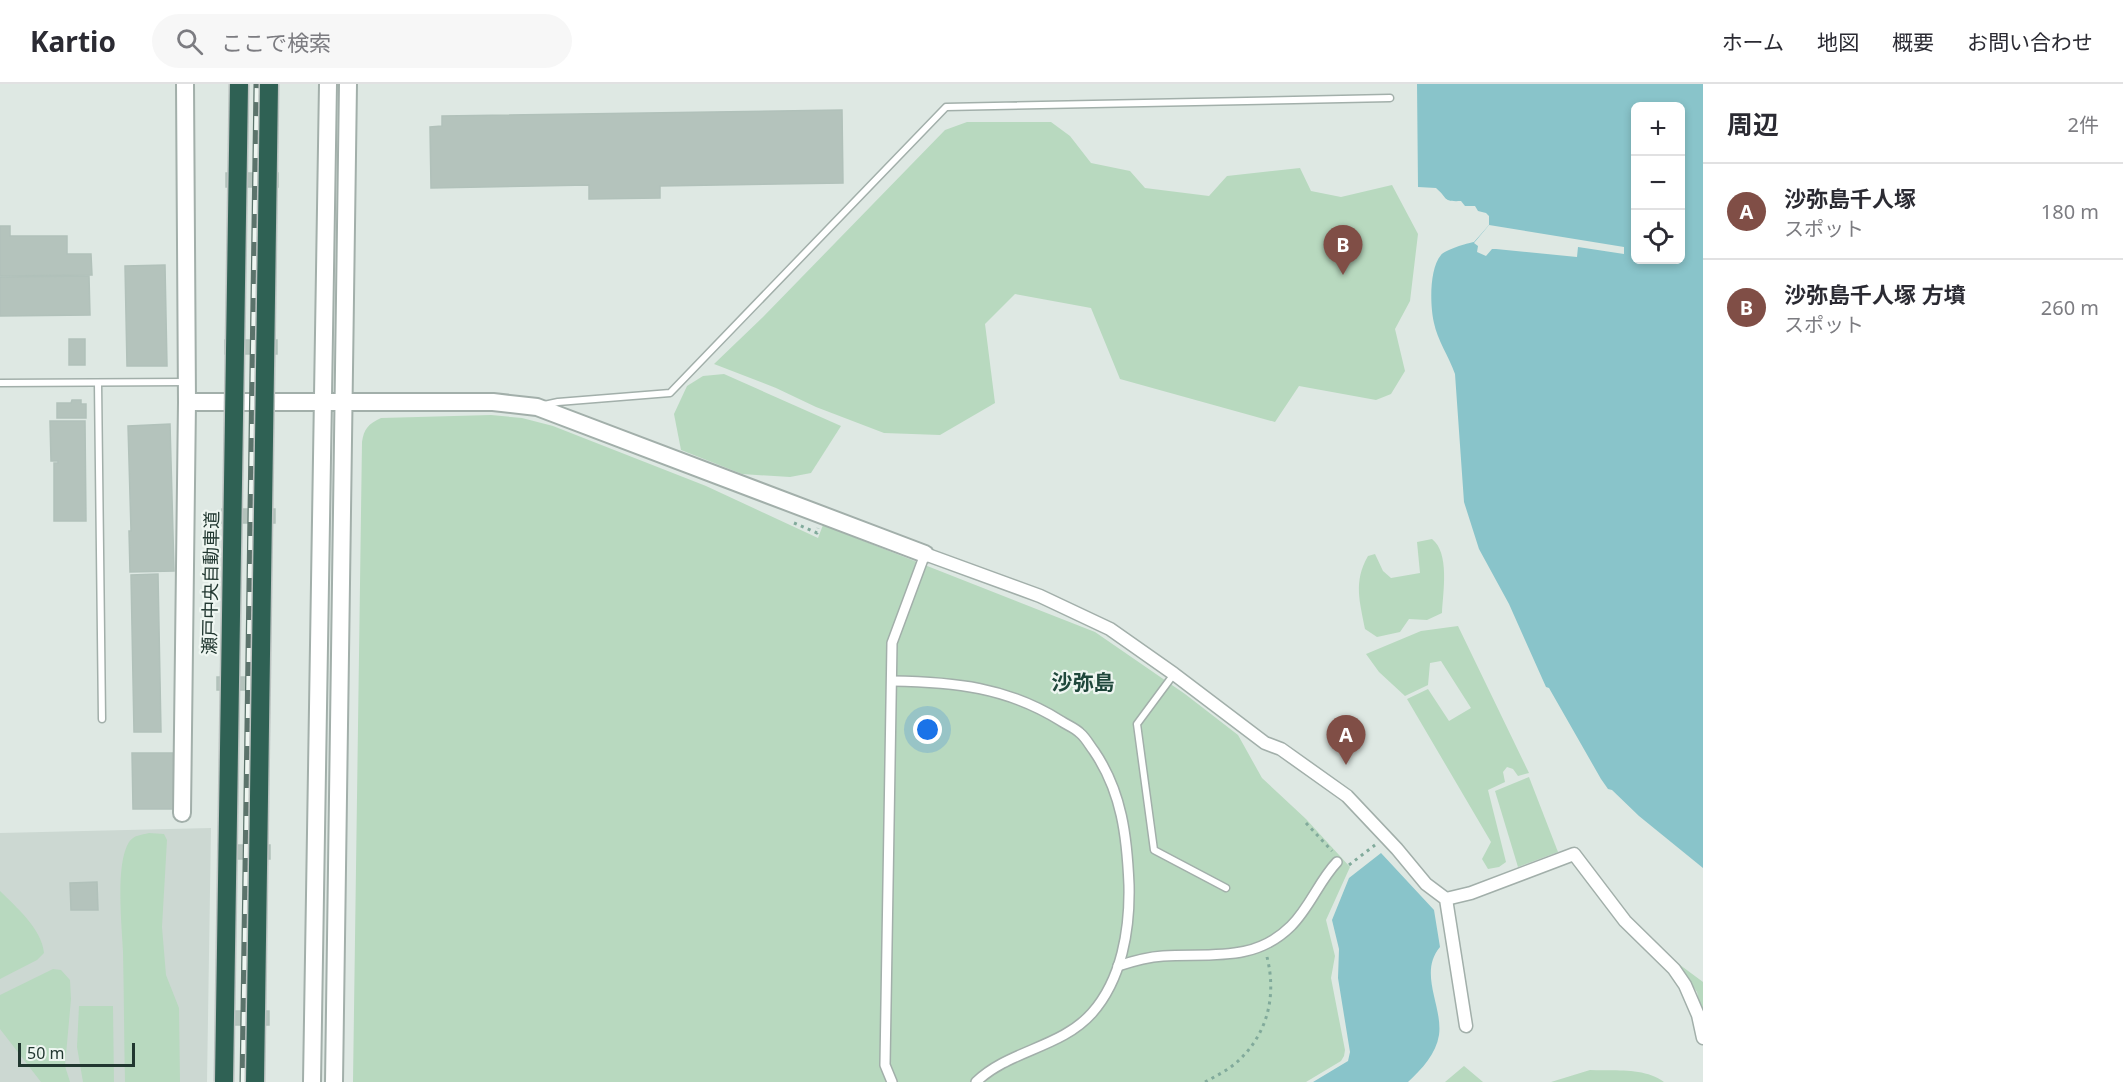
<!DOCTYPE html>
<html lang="ja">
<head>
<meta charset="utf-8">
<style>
  body { margin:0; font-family:"Noto Sans","Noto Sans JP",sans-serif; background:#f7f7f7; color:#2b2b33 }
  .controls { position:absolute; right:18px; top:18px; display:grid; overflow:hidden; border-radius:9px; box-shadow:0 3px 9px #0003 }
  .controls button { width:54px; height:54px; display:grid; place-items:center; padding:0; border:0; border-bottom:2px solid #e1e1e2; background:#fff; color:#2b2b33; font:30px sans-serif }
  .scale { position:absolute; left:18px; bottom:15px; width:117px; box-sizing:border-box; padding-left:6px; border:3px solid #213730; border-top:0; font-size:16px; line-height:21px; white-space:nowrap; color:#213730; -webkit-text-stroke:4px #eef6f1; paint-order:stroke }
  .you { position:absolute; left:928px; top:646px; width:21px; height:21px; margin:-15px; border:4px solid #fff; border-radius:50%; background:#1a73e8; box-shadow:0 0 0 9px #1a73e833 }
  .badge { display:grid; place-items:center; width:39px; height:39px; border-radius:50%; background:#804e46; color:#fff; font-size:20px; font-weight:700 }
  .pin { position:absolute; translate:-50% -50px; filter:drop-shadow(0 2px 3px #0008) }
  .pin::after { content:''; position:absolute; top:32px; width:21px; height:18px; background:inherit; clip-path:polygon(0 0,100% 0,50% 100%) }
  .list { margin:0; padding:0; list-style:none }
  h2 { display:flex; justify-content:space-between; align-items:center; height:78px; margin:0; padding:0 24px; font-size:26px }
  h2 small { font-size:20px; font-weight:400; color:#7c7c81 }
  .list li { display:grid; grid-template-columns:39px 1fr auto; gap:18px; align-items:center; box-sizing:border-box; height:96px; padding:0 24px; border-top:2px solid #e1e1e2 }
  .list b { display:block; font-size:22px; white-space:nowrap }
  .list p { margin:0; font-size:20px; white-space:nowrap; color:#7c7c81 }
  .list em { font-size:20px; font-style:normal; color:#7c7c81 }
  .icon { flex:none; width:33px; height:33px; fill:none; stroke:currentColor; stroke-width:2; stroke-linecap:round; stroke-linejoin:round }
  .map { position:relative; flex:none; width:1703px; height:998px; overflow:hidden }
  header { display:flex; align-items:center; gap:36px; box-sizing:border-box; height:84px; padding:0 30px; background:#fff; border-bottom:2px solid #e1e1e2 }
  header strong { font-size:28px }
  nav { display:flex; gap:33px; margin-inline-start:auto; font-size:21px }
  .search { width:420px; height:54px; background:#f7f7f7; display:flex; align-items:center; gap:15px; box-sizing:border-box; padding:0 21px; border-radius:33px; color:#7c7c81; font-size:22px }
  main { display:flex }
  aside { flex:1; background:#fff }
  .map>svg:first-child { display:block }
  .built { fill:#ccd8d2 }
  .green { fill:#b8d9bf }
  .water { fill:#89c4ca; fill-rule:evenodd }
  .pier { fill:#dee8e3 }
  .building { fill:#b4c3bc; stroke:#b1c1ba; stroke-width:1.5 }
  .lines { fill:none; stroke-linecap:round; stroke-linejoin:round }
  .service-casing { stroke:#a2afaa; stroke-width:9 }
  .pedestrian-casing { stroke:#a2afaa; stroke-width:12 }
  .minor-casing { stroke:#a2afaa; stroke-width:15 }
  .tertiary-casing { stroke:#a2afaa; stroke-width:20 }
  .path { stroke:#81aa9b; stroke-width:3; stroke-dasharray:3 4.5; stroke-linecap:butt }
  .service { stroke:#fff; stroke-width:6 }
  .pedestrian { stroke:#fff; stroke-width:9 }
  .minor { stroke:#fff; stroke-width:12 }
  .tertiary { stroke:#fff; stroke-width:16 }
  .rail-casing { stroke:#5b736b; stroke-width:7 }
  .rail { stroke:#eef6f1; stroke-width:4.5; stroke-dasharray:14; stroke-linecap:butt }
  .motorway-bridge-casing { stroke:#bcc3c1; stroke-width:21; stroke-linecap:butt }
  .motorway-bridge { stroke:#2f6154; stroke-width:18 }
  .labels { text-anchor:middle; stroke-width:4.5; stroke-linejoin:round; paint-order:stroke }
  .street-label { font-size:18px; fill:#213730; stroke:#eef6f1 }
  .quarter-label { font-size:21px; font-weight:bold; fill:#1f473b; stroke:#eef6f1 }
</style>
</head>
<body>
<header>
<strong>Kartio</strong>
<div class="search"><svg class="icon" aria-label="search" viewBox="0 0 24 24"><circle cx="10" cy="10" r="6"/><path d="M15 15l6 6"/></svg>ここで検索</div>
<nav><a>ホーム</a><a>地図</a><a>概要</a><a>お問い合わせ</a></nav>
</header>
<main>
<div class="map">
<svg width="1703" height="998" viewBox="0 0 1703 998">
  <rect width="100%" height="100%" fill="#dee8e3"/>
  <polygon class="built" points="211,744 207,998 0,998 0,749"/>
  <g class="green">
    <polygon points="967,38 1051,38 1070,52 1091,79 1130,87 1145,104 1209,112 1227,92 1300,84 1311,107 1341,113 1392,101 1418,150 1410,217 1395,245 1405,287 1391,310 1376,316 1299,302 1275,338 1120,295 1091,224 1015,210 985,240 995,319 940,351 884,349 816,323 776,304 714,280 763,233 945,46"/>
    <polygon points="724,290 841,342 811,389 790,393 742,390 681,366 674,330 687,302 703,292"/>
    <path d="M491,331L522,334L553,342L706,402L818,454L823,441L1095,548L1185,610L1238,651L1262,694L1306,735L1350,783L1326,836L1335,872L1331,894L1345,966L1344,972L1341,977L1306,998H353L362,358C364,345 368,340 381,334Z"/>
    <path d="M1432,455C1450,469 1443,508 1442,529L1427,536L1409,535L1400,548L1377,553L1365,545C1360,518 1353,498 1368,472L1375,470L1383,487L1391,494L1420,489L1417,458Z"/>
    <polygon points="1458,542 1529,689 1518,692 1513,685 1507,683 1503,688 1505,698 1488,706 1506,778 1499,783 1488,785 1482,775 1491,758 1407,615 1428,605 1449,637 1471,624 1441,577 1430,579 1428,601 1405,612 1379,588 1366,570 1421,547"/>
    <polygon points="1529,693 1558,768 1518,783 1495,707"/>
    <path d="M149,749L164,750L167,756L162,843L166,891L179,924L180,998H125C124,955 124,912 123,868C122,843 115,780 129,758C134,751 141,751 149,749Z"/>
    <path d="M0,807C16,823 42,845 44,869L37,876L0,895Z"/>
    <polygon points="1676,878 1703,898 1703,936 1697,908"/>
    <polygon points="53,885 61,886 70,896 71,915 65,982 70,998 41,998 0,945 0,911"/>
    <polygon points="79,922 113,922 114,998 83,998 77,963"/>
    <polygon points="1464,982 1483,998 1445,998"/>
    <path d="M1590,986C1614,987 1644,983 1664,998H1551Z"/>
  </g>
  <g class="water">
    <path d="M1417,0H1703V784L1639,732L1612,706L1608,705L1601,695L1549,604L1546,603L1509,520L1479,465L1464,418L1455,290C1449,273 1437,255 1434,239C1430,222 1429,185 1441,171C1445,166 1467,159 1474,158L1489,141V132L1486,129L1478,127L1475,122H1465L1461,117C1442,118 1448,114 1436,104L1418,103ZM1636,22H1680V176H1636Z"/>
    <path d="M1381,769L1434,826L1440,863C1418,889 1443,922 1439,951C1436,970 1422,985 1408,998H1313L1348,977L1350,968L1338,894L1339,865L1332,836L1349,794Z"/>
  </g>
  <polygon class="pier" points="1489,141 1624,163 1624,170 1578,163 1577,173 1496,165 1492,165 1486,172 1477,168 1478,162 1474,159"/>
  <g class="building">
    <polygon points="842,26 843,99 660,102 660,114 589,115 589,101 431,104 430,43 442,42 442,32"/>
    <rect x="226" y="89" width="52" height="14"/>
    <polygon points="0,142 10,142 10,152 67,152 67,170 91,170 92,191 0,192"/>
    <polygon points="165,181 167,282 127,282 125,182"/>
    <polygon points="89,192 90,231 0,232 0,193"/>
    <rect x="69" y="255" width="16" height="26"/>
    <rect x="225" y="256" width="52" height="14"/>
    <polygon points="72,316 81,316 81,320 86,320 86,334 57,334 57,319 71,319"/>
    <polygon points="50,337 85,337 86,437 54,437 54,379 58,379 58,377 51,377"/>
    <polygon points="170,340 174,487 130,488 129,447 131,447 128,342"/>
    <rect x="222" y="425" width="53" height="14"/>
    <polygon points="158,490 161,648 134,648 131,491"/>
    <rect x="217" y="593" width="52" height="13"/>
    <polygon points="132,669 173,669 173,725 133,725"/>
    <rect x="218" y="761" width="52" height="14"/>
    <polygon points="97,798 98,826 71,826 70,799"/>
    <rect x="217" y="927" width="52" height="14"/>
  </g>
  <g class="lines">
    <g class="service-casing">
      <g id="service">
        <polyline points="0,299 187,298"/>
        <polyline points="98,299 102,635"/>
        <polyline points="544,321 558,318 670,309 946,23 1390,14"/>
        <polyline points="1174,590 1137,640 1154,766 1226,804"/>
      </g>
    </g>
    <g class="pedestrian-casing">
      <g id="pedestrian">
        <path d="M892,597C954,598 1007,603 1061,637C1067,641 1075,644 1080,649C1086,654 1090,662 1094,667C1122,708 1127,753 1129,801C1130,845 1122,895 1092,929C1061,964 1009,966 976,998"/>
        <path d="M1118,882C1133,877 1148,873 1163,872C1209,869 1254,879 1291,842C1310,823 1319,797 1337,778"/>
        <polyline points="892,998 885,981 892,559 925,470"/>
      </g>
    </g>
    <g class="minor-casing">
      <g id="minor">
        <polyline points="925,470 1040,512 1110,545 1174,590 1265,659 1281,665 1347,712 1397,765 1426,800 1446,815 1466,942"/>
        <polyline points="1446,815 1471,809 1574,770 1625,837 1674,885 1685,901 1698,931 1703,954"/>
      </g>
    </g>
    <g class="tertiary-casing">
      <g id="tertiary">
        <polyline points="187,318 493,318 537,323 925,470"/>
        <polyline points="182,729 187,318 185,0"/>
        <polyline points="312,998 328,0"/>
        <polyline points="334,998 348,0"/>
      </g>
    </g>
    <g class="path">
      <polyline points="794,439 817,449 818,444"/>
      <polyline points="1306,739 1332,767"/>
      <polyline points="1349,781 1375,761"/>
      <path d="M1205,998C1216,992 1228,986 1237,978C1267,951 1277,913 1267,873"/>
    </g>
    <use href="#service" class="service"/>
    <use href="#pedestrian" class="pedestrian"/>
    <use href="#minor" class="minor"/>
    <use href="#tertiary" class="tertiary"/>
    <g class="rail-casing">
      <polyline id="rail" points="243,998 257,0"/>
    </g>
    <use href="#rail" class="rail"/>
    <g class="motorway-bridge-casing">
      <g id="motorway-bridge">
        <polyline points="224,998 239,0"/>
        <polyline points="255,998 269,0"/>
      </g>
    </g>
    <use href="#motorway-bridge" class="motorway-bridge"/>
  </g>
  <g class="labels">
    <g class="street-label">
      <text transform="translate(211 499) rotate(-89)" y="6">瀬戸中央自動車道</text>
    </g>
    <g class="quarter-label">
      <text x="1083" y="606">沙弥島</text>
    </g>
  </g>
</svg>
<div class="controls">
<button>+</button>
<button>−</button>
<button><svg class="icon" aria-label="locate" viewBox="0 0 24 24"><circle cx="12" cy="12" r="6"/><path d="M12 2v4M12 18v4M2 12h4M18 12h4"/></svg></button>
</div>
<div class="scale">50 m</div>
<div class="you"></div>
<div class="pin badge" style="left:1346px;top:681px">A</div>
<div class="pin badge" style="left:1343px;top:191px">B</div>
</div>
<aside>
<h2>周辺<small>2件</small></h2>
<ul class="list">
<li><span class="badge">A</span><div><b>沙弥島千人塚</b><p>スポット</p></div><em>180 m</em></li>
<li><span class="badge">B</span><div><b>沙弥島千人塚 方墳</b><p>スポット</p></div><em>260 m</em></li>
</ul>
</aside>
</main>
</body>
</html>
